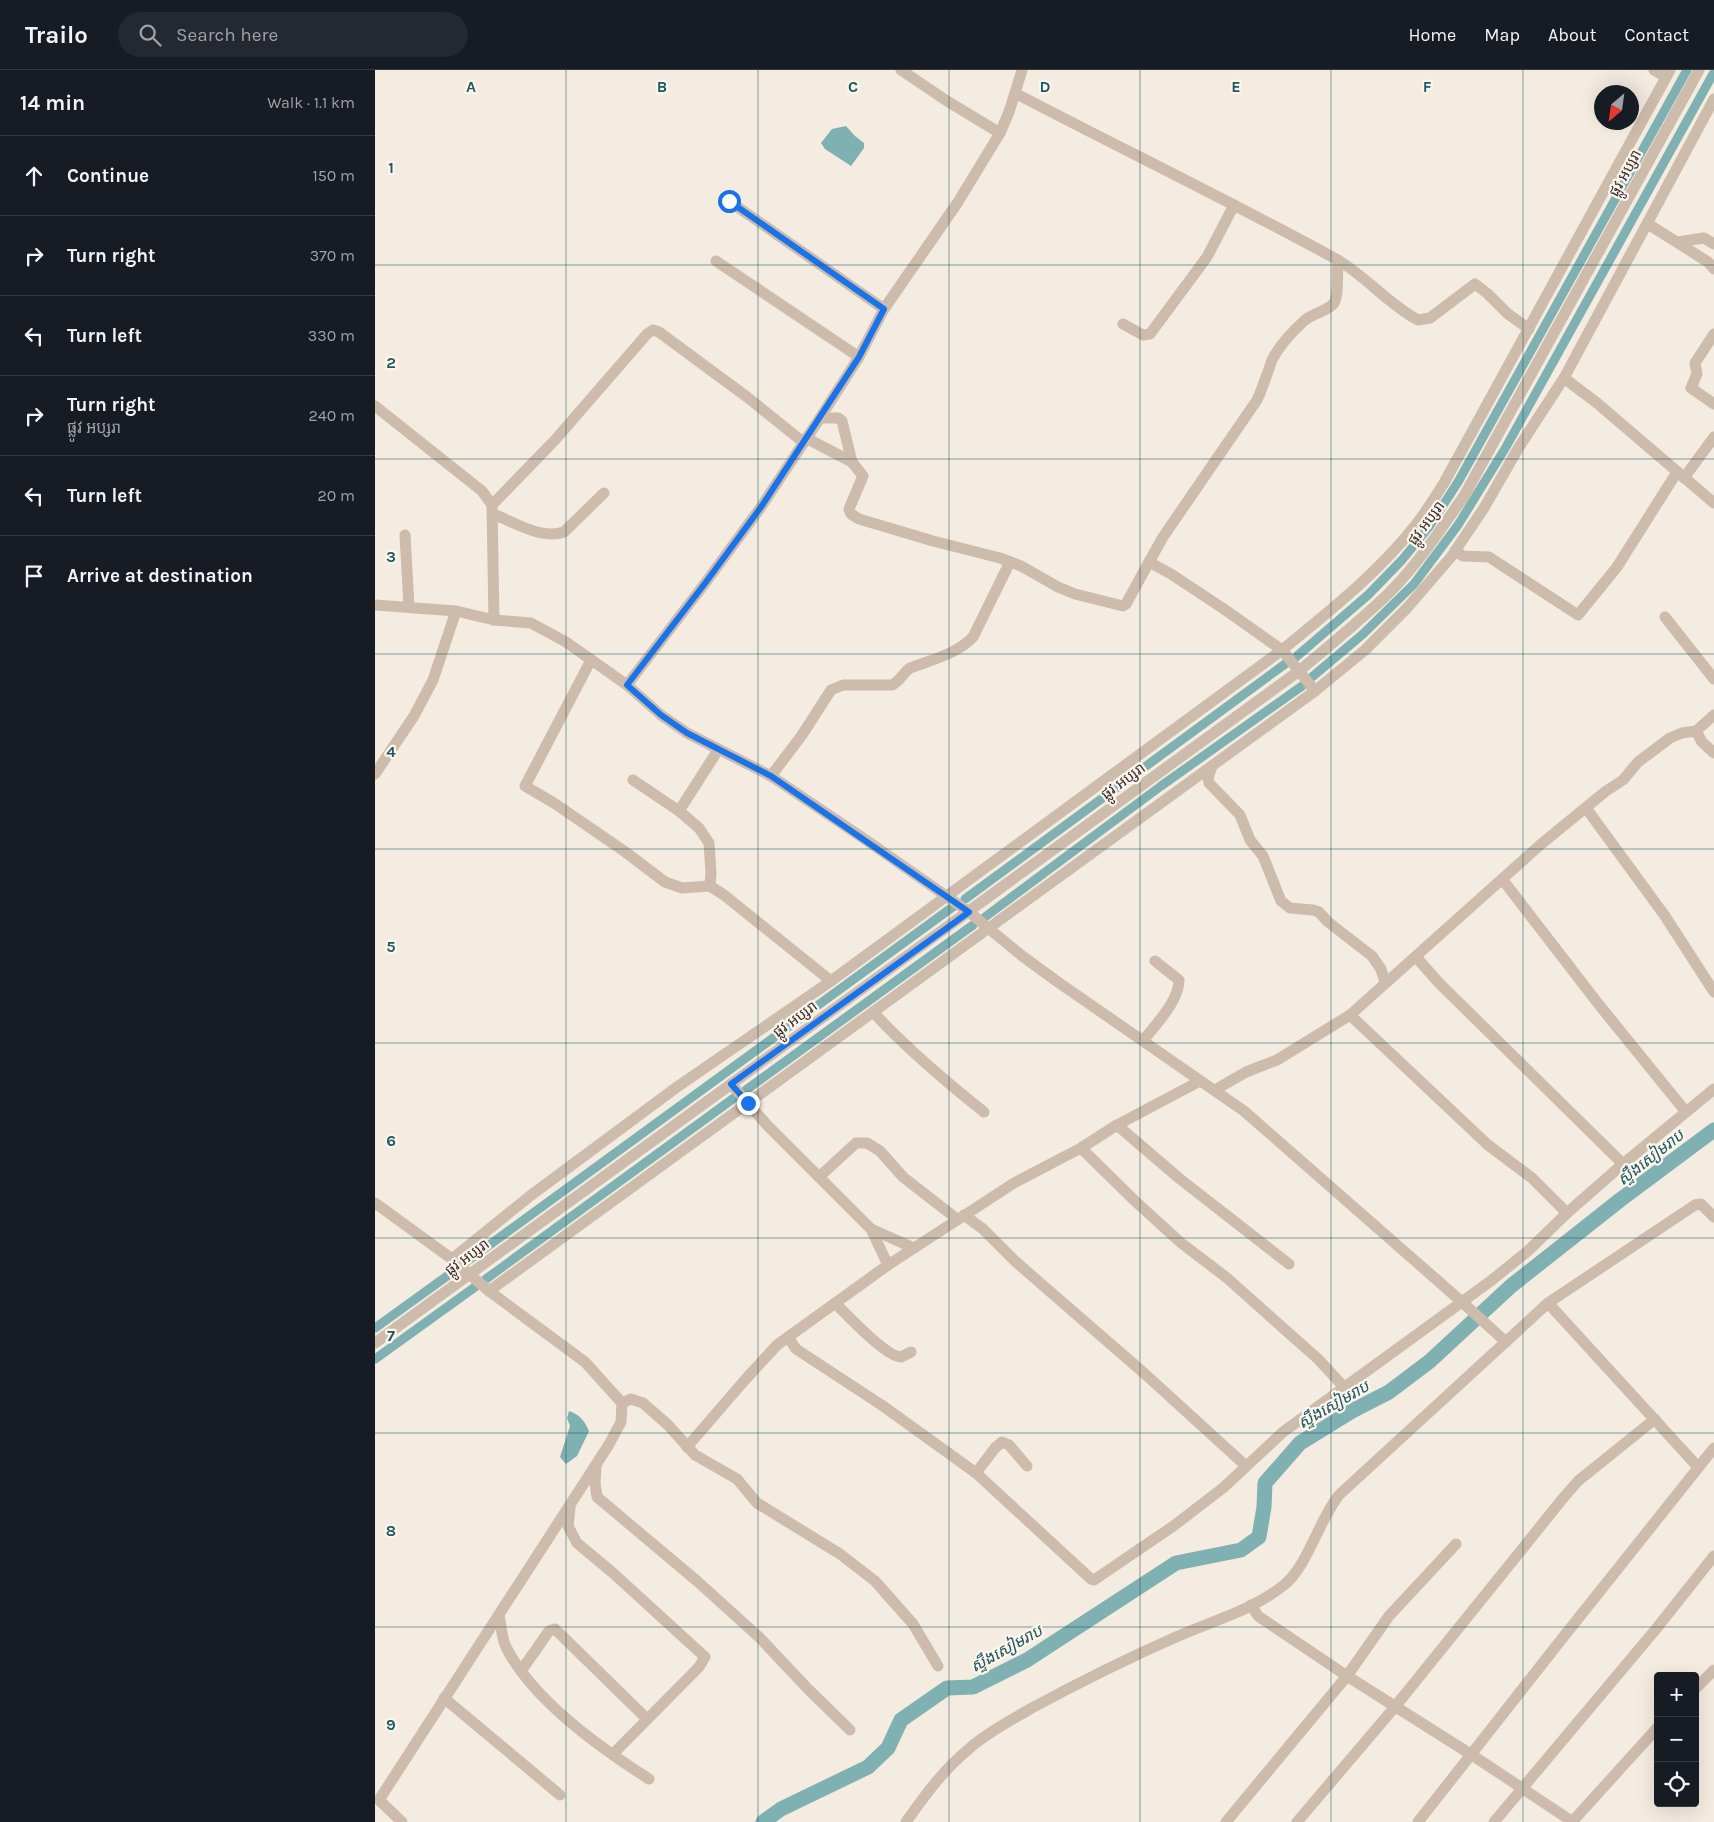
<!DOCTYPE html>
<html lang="en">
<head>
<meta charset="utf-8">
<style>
  body { margin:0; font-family:Karla,"Noto Sans Khmer",sans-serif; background:#242831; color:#f1f3f6 }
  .controls { position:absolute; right:15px; bottom:15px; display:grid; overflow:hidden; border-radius:5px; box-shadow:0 5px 20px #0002 }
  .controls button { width:45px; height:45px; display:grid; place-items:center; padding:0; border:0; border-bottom:1px solid #363941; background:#171b24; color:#f1f3f6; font:25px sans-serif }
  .compass { position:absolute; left:1219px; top:15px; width:45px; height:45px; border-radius:50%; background:#171b24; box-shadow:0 5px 20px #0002; rotate:209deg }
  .stop { position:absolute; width:15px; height:15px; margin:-11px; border:4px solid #1a73e8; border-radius:50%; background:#fff }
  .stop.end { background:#1a73e8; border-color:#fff; box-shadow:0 1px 5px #0008 }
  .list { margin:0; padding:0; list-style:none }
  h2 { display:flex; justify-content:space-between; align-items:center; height:65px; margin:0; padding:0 20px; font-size:21px }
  h2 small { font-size:16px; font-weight:400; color:#9ea1a6 }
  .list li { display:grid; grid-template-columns:32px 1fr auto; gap:15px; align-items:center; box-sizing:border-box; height:80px; padding:0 20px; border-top:1px solid #363941 }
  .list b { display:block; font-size:19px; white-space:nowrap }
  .list p { margin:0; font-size:16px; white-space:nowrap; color:#9ea1a6 }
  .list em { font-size:16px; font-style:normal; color:#9ea1a6 }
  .icon { flex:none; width:28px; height:28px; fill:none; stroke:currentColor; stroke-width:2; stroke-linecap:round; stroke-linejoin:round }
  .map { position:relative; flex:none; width:1339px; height:1752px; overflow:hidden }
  header { display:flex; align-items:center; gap:30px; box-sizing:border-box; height:70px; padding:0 25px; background:#171b24; border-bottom:1px solid #363941 }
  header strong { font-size:24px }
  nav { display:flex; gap:28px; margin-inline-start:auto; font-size:18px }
  .search { width:350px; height:45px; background:#242831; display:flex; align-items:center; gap:12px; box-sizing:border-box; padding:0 18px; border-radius:28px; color:#9ea1a6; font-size:19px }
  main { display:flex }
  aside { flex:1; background:#171b24 }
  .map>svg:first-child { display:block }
  .water { fill:#7fb0b2 }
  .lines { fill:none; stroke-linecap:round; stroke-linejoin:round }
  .canal { stroke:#7fb0b2; stroke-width:9 }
  .river { stroke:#7fb0b2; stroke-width:15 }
  .minor { stroke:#cdbbac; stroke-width:11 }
  .route { stroke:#1a73e8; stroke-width:6 }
  .grid { fill:none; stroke:#1f5a5e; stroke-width:1; stroke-opacity:0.55 }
  .labels { text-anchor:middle; stroke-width:4.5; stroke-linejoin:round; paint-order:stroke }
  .street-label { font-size:15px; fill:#3b302b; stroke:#fbf5ee }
  .water-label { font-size:16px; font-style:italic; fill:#1f5a5e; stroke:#fbf5ee }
  .grid-label { font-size:16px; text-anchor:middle; font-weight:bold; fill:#1f5a5e; stroke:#fbf5ee; stroke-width:4.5; stroke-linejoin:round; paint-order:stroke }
</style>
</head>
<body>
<header>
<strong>Trailo</strong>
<div class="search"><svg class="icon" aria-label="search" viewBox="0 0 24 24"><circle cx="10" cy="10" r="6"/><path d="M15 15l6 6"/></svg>Search here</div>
<nav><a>Home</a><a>Map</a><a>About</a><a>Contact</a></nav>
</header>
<main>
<aside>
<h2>14 min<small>Walk · 1.1 km</small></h2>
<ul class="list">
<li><svg class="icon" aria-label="ahead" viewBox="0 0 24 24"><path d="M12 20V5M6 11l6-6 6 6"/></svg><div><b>Continue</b></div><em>150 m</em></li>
<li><svg class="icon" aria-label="right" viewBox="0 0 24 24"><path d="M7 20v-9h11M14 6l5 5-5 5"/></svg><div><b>Turn right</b></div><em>370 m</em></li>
<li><svg class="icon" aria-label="left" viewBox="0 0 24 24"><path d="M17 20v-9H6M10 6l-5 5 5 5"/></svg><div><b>Turn left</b></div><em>330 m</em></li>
<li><svg class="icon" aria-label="right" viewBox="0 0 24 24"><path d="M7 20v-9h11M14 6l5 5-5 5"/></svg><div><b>Turn right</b><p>ផ្លូវ អប្សរា</p></div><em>240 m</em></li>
<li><svg class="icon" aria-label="left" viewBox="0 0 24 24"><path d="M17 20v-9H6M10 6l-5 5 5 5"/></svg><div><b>Turn left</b></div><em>20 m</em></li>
<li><svg class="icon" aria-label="arrive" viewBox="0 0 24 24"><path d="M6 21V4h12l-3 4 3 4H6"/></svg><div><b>Arrive at destination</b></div></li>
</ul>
</aside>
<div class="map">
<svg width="1339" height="1752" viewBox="0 0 1339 1752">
  <rect width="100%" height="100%" fill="#f4ebe1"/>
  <g class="water">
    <polygon points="471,56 480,66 489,73 489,78 476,96 450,79 446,73 457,59"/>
    <path d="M194,1341C205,1345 209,1350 214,1361L202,1386L191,1394L185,1387L195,1356L192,1348Z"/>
  </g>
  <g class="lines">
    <g class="canal">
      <polyline points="921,587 993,525 1027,490 1054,457 1083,412 1312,0"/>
      <polyline points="937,607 988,564 1039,514 1083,455 1131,377 1338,4"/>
      <polyline points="590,829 910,594"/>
      <polyline points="610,847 786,716 927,616"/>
      <polyline points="371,1020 598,855"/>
      <polyline points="91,1192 579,836"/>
      <polyline points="111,1209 359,1028"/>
      <polyline points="0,1258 79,1201"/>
      <polyline points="0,1289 100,1217"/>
    </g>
    <polyline class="river" points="388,1752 406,1739 493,1697 513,1678 526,1650 572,1618 598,1617 652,1590 801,1493 866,1480 884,1467 889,1437 890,1413 925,1373 977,1341 1014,1322 1055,1291 1136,1216 1245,1130 1339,1060"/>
    <g class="minor">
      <polyline points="526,0 572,31 625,63"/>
      <polyline points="1279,0 1291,7"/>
      <polyline points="640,23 647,0"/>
      <polyline points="354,131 509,239"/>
      <polyline points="1273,154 1333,192 1339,199"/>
      <polyline points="1302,172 1329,168 1339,174"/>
      <polyline points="341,191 484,287"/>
      <polyline points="748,254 768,265 775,264 832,187 859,135"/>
      <polyline points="1339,264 1320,293 1322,304 1316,318 1339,334"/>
      <polyline points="1189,308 1222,333 1339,433"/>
      <polyline points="0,336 107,421 117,435 119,550"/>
      <polyline points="445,348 463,348 467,351 477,392 488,406 474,439 476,444 484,449 558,471 625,488 646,496 683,517 700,524 748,536 751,534 774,492 796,504 849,539 907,580 940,621"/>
      <polyline points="431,368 477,392"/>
      <polyline points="1309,408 1339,367"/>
      <polyline points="117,435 180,370 272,264 278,260 284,262 372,327 428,372"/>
      <path d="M118,444C139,452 166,470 189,462L229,423"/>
      <polyline points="30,465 34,537"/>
      <polyline points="1080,481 1088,486 1114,487 1203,545 1242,497 1302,402"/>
      <path d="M774,492L788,467L882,330C888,317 892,304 897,290C904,276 918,261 929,251C937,243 952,242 959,233C964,225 962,201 963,190"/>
      <polyline points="0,535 81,541 119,550 156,553 191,572 252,615 286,645 312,663 396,706 491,770 594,842 646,885 680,910 869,1041 1087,1232 1131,1272"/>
      <polyline points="1290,547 1339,609"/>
      <polyline points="216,590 150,716 179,733 249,781 290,812 307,818 335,816 349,825 456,911"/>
      <path d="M252,615L331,512L386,437L445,348L484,287L509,239L583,132L625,63L634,42L640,23C747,79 855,131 961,189C991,206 1013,234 1043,250L1055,248L1100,214L1113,224L1133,244L1154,259"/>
      <polyline points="1321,661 1327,672 1339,683"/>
      <polyline points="837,696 833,708 834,713 865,745 875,770 888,786 906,831 915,838 938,840 944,842 953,852 997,886 1006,899 1010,913"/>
      <polyline points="0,704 39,646 58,610 81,541"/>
      <path d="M396,706L427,665L456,620L468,615H517C525,611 528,603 535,598C556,590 582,584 598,567L635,492"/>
      <polyline points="258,710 304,741 343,680"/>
      <polyline points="1211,738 1290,846 1339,922"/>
      <polyline points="304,741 324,758 334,773 336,803 335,816"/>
      <polyline points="1127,809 1225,936 1311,1042"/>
      <polyline points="1041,887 1064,913 1248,1094"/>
      <path d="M498,942C532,979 570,1011 609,1042"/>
      <polyline points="975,945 1113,1075 1157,1108 1192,1143"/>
      <path d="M768,971C781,954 804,931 804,910L780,891"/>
      <polyline points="356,1014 392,1055 496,1159 513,1195"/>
      <polyline points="840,1020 871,1002 902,990 975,945 1165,775 1231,721 1248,710 1263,692 1295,668 1307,663 1321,661 1339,645"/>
      <polyline points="742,1055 805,1109 914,1194"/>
      <polyline points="706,1078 759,1130 805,1172 852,1208 943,1289 969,1317"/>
      <polyline points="444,1107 481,1073 492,1073 505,1081 528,1107 582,1149"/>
      <polyline points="0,1133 77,1189 114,1221 210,1292 247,1333 246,1352 233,1376 4,1730 27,1752"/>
      <polyline points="589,1145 608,1159 641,1192 770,1304 871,1396"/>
      <polyline points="496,1159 539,1178"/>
      <path d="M77,1189L155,1126L302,1017L456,911L907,580C952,543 1003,503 1039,457C1050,444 1059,428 1069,413L1295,0"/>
      <polyline points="114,1221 940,621 990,580 1032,538 1076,487 1109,438 1144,377 1189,308 1339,29"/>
      <path d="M460,1233C472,1245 511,1287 526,1287L536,1282"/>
      <polyline points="1173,1233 1323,1397"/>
      <polyline points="413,1267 421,1279 508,1336 601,1403 716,1509 719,1510 797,1457 848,1418 908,1362 1117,1210 1154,1180 1192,1143 1248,1094 1339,1019"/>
      <path d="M0,1273L924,601C954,576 985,551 1014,523C1043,494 1066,459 1089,426L1324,0"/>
      <polyline points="247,1333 256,1329 268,1333 293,1355 320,1385 362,1409 382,1433 465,1484 500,1511 538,1554 563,1596"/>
      <polyline points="312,1377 369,1311 402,1275 513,1195 639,1113 706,1078 742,1055 825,1011"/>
      <polyline points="221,1396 220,1413 222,1427 322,1511 385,1568 433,1619 475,1660"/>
      <polyline points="601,1403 620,1378 627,1372 634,1375 652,1396"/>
      <polyline points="195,1438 193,1456 202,1473 238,1503 330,1587 324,1597 238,1684"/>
      <polyline points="876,1535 883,1546 972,1606 1097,1685 1198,1752"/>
      <path d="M124,1546C127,1557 126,1568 132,1579C159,1631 225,1678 274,1709"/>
      <polyline points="146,1601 174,1561 180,1559 272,1649"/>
      <polyline points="1320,1619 1339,1600"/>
      <polyline points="69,1628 185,1725"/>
      <path d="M531,1752C550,1725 569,1699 595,1678C613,1662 635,1651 655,1639C703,1613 751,1589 801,1567C837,1551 878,1540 909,1515C932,1497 944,1450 964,1425L1173,1233L1320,1135L1326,1134L1339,1147"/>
      <polyline points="851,1752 972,1606 1014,1546 1081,1474"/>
      <polyline points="922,1752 1019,1638 1189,1427 1203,1411 1280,1349"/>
      <polyline points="1043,1752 1182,1575 1339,1378"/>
      <polyline points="1119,1752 1281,1559 1339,1486"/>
      <polyline points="1197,1752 1283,1657"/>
    </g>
  </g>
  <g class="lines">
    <polyline class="route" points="354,131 509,239 484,287 386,437 331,512 252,615 286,645 312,663 396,706 594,842 356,1014 373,1033"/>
  </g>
  <path class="grid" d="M191,0V1752M383,0V1752M574,0V1752M765,0V1752M956,0V1752M1148,0V1752M0,195H1339M0,389H1339M0,584H1339M0,779H1339M0,973H1339M0,1168H1339M0,1363H1339M0,1557H1339"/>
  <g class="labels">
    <g class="street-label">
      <text transform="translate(1250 103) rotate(-61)" y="5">ផ្លូវ អប្សរា</text>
      <text transform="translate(1051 453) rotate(-53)" y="5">ផ្លូវ អប្សរា</text>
      <text transform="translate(748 711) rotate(-36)" y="5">ផ្លូវ អប្សរា</text>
      <text transform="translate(420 949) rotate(-36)" y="5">ផ្លូវ អប្សរា</text>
      <text transform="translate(92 1187) rotate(-36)" y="5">ផ្លូវ អប្សរា</text>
    </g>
    <g class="water-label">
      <text transform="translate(1275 1087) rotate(-38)" y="6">ស្ទឹងសៀមរាប</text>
      <text transform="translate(958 1334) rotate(-30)" y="6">ស្ទឹងសៀមរាប</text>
      <text transform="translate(631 1578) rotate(-29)" y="6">ស្ទឹងសៀមរាប</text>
    </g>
  </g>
  <g class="grid-label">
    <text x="96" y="22">A</text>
    <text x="287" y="22">B</text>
    <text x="478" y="22">C</text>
    <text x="670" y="22">D</text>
    <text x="861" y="22">E</text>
    <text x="1052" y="22">F</text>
    <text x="16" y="103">1</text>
    <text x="16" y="298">2</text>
    <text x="16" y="492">3</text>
    <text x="16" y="687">4</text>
    <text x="16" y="882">5</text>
    <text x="16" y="1076">6</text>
    <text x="16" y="1271">7</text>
    <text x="16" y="1466">8</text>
    <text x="16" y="1660">9</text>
  </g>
</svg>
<div class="controls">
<button>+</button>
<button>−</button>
<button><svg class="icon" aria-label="locate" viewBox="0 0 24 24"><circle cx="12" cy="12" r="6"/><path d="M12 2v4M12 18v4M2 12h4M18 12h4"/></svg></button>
</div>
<svg class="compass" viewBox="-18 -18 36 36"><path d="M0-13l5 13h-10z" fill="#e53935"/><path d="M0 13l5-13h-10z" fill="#9ea1a6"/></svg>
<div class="stop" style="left:354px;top:131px"></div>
<div class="stop end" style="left:373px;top:1033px"></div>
</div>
</main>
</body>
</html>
